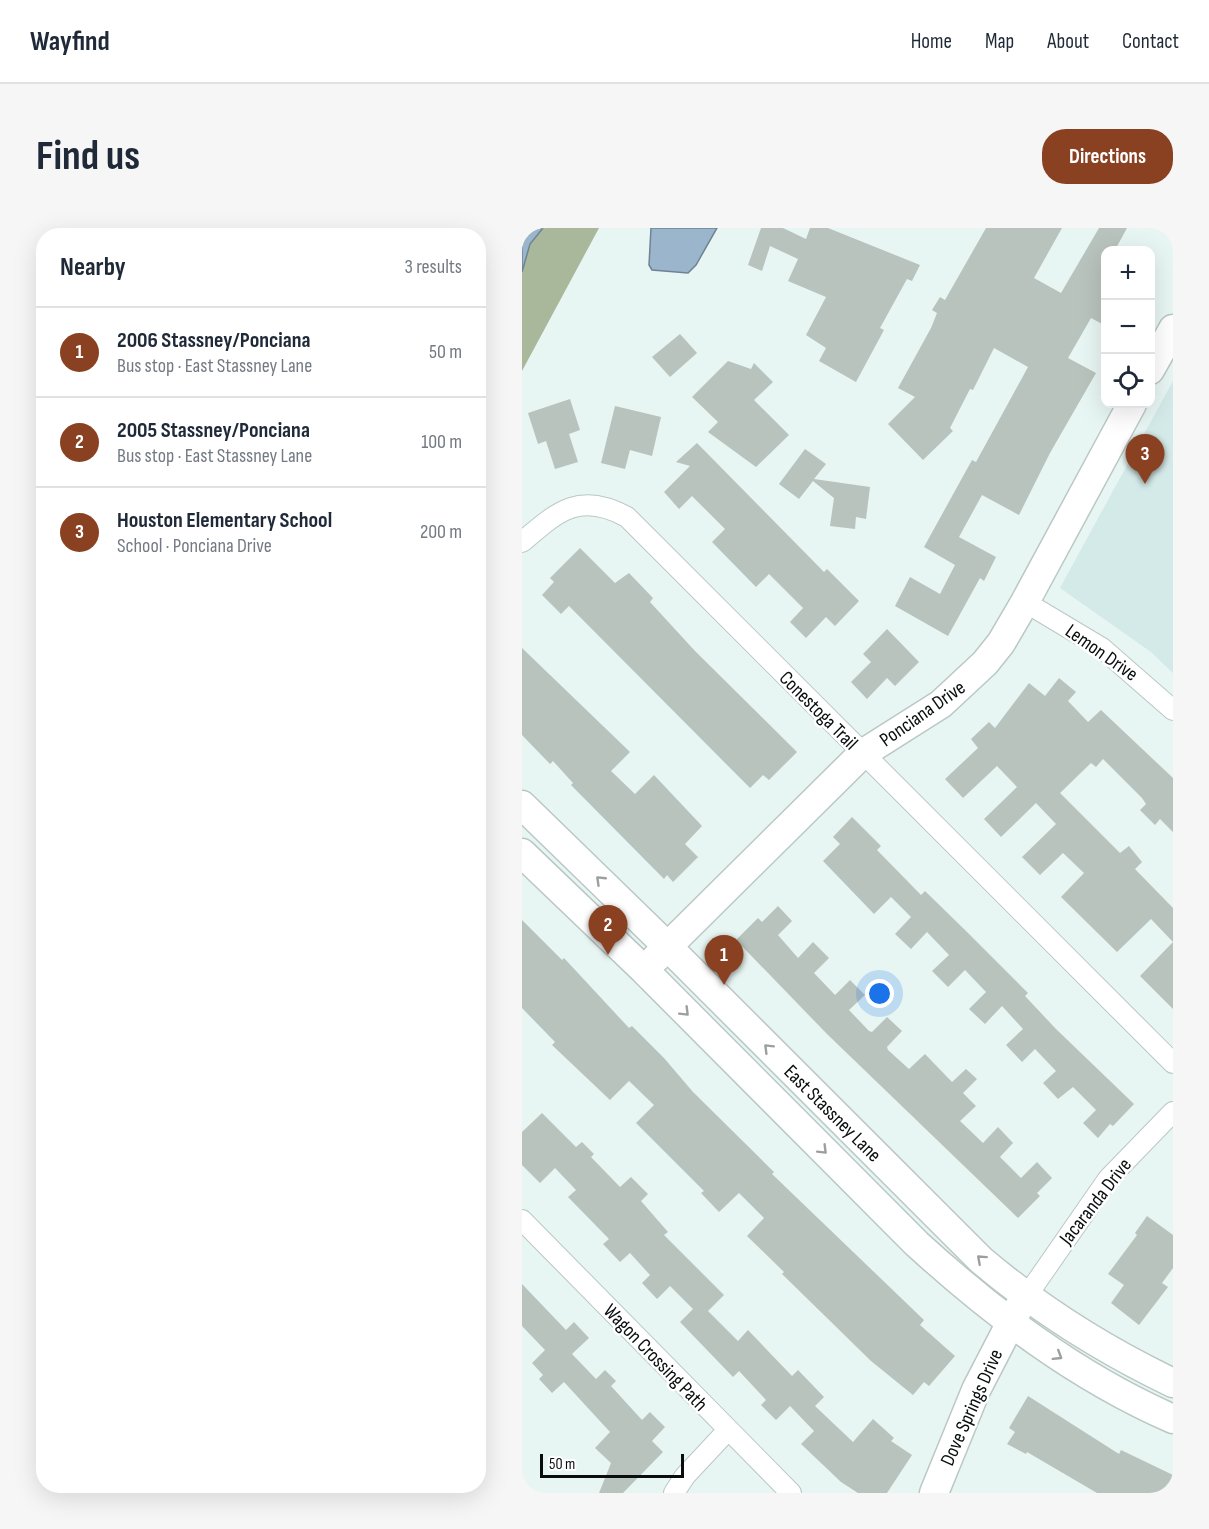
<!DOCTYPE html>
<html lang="en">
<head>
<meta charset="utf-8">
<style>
  body { margin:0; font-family:"Sofia Sans Condensed",sans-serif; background:#f6f6f7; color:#1f2937 }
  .controls { position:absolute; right:18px; top:18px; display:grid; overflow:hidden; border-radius:12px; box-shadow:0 6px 24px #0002 }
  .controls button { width:54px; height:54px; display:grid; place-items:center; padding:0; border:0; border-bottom:2px solid #e0e1e3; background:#fff; color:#1f2937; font:30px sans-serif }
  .scale { position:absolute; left:18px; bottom:15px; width:144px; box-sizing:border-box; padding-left:6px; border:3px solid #090d0d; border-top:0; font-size:16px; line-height:21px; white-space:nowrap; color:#090d0d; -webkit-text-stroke:4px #fff; paint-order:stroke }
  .you { position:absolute; left:358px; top:766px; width:21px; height:21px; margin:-15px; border:4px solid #fff; border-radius:50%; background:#1a73e8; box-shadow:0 0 0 9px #1a73e833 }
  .badge { display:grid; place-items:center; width:39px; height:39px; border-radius:50%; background:#894121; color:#fff; font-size:20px; font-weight:700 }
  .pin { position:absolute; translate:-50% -50px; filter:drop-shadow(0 2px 3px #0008) }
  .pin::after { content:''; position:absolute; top:32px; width:21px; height:18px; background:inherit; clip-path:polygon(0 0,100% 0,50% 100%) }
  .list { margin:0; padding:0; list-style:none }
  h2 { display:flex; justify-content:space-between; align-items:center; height:78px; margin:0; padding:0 24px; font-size:26px }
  h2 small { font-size:20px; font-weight:400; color:#747a83 }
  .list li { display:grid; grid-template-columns:39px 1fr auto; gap:18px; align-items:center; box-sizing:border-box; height:90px; padding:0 24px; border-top:2px solid #e0e1e3 }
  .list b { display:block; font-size:22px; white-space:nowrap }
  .list p { margin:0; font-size:20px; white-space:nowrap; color:#747a83 }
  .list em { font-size:20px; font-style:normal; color:#747a83 }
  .icon { flex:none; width:33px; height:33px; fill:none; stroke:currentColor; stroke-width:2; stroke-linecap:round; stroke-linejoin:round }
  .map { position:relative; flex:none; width:651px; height:1265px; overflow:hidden; border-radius:24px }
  header { display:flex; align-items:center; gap:36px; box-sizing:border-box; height:84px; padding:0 30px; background:#fff; border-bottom:2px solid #e0e1e3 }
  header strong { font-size:28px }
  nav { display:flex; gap:33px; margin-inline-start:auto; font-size:21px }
  .intro { display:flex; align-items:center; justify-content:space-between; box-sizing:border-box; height:144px; padding:0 36px }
  h1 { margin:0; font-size:42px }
  .button { padding:15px 27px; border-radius:24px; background:#894121; color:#fff; font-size:21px; font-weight:700 }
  main { display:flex; gap:36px; padding:0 36px }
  aside { flex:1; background:#fff; border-radius:24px; box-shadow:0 6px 24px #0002 }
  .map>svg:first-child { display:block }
  .built { fill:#d4eae8 }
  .forest { fill:#a9b89a }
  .water { fill:#9ab5cc; stroke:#6e8393; stroke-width:1.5 }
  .building { fill:#b9c3bd }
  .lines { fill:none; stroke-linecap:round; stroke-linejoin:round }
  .street-casing { stroke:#bac8c5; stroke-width:22 }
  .secondary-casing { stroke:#bac8c5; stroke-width:31 }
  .street { stroke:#fff; stroke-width:20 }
  .secondary { stroke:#fff; stroke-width:28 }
  .oneway { stroke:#9d9e9e }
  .labels { text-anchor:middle; stroke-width:5; stroke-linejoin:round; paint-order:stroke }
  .street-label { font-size:20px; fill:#090d0d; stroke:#fff }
</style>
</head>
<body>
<header>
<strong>Wayfind</strong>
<nav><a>Home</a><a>Map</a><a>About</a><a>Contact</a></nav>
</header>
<div class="intro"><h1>Find us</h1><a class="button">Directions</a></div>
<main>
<aside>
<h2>Nearby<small>3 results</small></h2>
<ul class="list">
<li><span class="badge">1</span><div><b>2006 Stassney/Ponciana</b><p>Bus stop · East Stassney Lane</p></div><em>50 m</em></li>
<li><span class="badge">2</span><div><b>2005 Stassney/Ponciana</b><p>Bus stop · East Stassney Lane</p></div><em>100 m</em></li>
<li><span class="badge">3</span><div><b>Houston Elementary School</b><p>School · Ponciana Drive</p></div><em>200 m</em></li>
</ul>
</aside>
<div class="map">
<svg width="651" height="1265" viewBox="0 0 651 1265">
  <rect width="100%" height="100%" fill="#e7f5f3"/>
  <polygon class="built" points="651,153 651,445 629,424 538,360"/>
  <polygon class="forest" points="0,0 77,0 0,143"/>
  <g class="water">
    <polygon points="0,0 21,0 8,16 0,44"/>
    <polygon points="129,0 195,0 174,37 166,45 130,42 127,37"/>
  </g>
  <g class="building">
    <polygon points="239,0 261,0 284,11 288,0 306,0 398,37 390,53 385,51 358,100 362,102 334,154 297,133 304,120 284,107 304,69 266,53 276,31 248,18 240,43 226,37"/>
    <polygon points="464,0 540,0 512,50 539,65 577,0 605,0 593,22 584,22 584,98 569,90 546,130 574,145 528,225 497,287 460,267 437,309 474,329 462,353 458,350 426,408 373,378 388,349 418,366 433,337 402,319 450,232 454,234 506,139 472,120 451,162 448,161 428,200 431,203 401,232 366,196 393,169 376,160 409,100 415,85 410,82 418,69 423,72"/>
    <polygon points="158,106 175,125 148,149 130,129"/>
    <polygon points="206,133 229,141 232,135 251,154 232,172 267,207 234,239 186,204 196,194 170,169"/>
    <polygon points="48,171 58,202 47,206 56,234 33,241 24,213 16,216 6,185"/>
    <polygon points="93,178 139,189 130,228 108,222 103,241 79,235"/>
    <polygon points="175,215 302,344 305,341 337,373 313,398 304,389 284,410 268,394 281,380 247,346 234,359 190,314 203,301 170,268 157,281 142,264 168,238 154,234"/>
    <polygon points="283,221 304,236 292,251 348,259 344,291 334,289 333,301 308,298 312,270 291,253 277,271 257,256"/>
    <polygon points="58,320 93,355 107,345 131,370 128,374 173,423 275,524 247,552 241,547 228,560 47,378 39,386 20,367 32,354 28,350"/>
    <polygon points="365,401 397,434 373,458 365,450 345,471 329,454 349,434 341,426"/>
    <polygon points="0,420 108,524 89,543 113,566 132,547 180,598 163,616 176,629 151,654 145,647 142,651 49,557 51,555 31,533 28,536 0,507"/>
    <polygon points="537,450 554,464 546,473 566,494 579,482 651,550 651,604 638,591 633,597 618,582 624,576 620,570 581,531 574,539 569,535 538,565 598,625 607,618 620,634 613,641 651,680 651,714 629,691 595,724 539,669 562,645 541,625 518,647 500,629 534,596 514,575 479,609 462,591 495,559 475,538 441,570 423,551 456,520 449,511 467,494 473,500 507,455 523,468"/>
    <polygon points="330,589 359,618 355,622 399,667 403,663 442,701 506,765 503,768 534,801 612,876 591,898 588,896 576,910 561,895 574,882 551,859 536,871 521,855 534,843 513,821 500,834 484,817 501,801 480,778 463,796 447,781 464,764 443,742 426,759 410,743 427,727 405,704 389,721 373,706 389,689 369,669 352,686 301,633 318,616 311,609"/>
    <polygon points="256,678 270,693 256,707 276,730 291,714 307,730 292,745 313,767 328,752 343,767 327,782 347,803 350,804 365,789 380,803 365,819 366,822 387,841 403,826 430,854 444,841 455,851 441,865 454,878 438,893 461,915 476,899 491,915 478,929 499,950 515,934 530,950 515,965 518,968 496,990 305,806 214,712 236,690 240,694"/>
    <polygon points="0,692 40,732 42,730 107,800 110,798 142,830 171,864 252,944 250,946 402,1092 398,1097 433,1128 407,1158 402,1154 391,1167 349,1133 260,1046 262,1044 225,1008 242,990 217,965 197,984 179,965 182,963 114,895 132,877 107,853 88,872 30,817 33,814 0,780"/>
    <polygon points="651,714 651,781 618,748"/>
    <polygon points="20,885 54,919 60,914 72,926 69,929 98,959 109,949 126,966 119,973 146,1004 142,1007 202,1067 186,1083 216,1113 226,1102 270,1148 276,1142 302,1169 293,1178 331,1214 351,1191 372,1210 369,1213 390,1227 365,1265 336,1265 319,1254 279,1216 292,1203 268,1178 254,1192 239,1177 244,1172 217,1143 211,1149 158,1094 171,1081 148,1058 135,1071 120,1055 128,1047 108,1025 98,1034 81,1016 87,1011 46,969 54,962 33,940 18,955 0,937 0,904"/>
    <polygon points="625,988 651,1007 651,1040 640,1055 646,1059 617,1097 589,1075 602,1057 586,1046 615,1007 613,1005"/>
    <polygon points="0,1056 44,1102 52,1094 67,1110 50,1126 74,1151 83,1142 94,1153 89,1158 120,1192 128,1184 143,1199 130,1213 141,1224 101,1265 77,1265 89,1235 73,1220 88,1204 42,1154 30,1165 17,1151 21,1147 10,1135 23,1122 0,1098"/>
    <polygon points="506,1168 597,1226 599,1222 651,1247 651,1265 575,1265 505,1224 504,1226 485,1216 493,1204 487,1200"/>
  </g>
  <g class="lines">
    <g class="street-casing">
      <g id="street">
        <path d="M0,314C36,283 58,263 105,289L651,835"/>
        <polyline points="503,374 580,420 651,482"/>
        <polyline points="0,992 269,1265"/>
        <polyline points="504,1069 586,951 651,884"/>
        <polyline points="152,1265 163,1248 206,1202"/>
      </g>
    </g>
    <g class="secondary-casing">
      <g id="secondary">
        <polyline points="628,142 651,101"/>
        <path d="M0,577L145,718L459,1032C517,1081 582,1122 651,1155"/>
        <path d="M0,625L122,742L395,1016C472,1086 555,1149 651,1191"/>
        <polyline points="134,730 340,526 419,476 463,435 479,415 503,374 610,176"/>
        <polyline points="412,1265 454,1162 497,1079"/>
      </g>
    </g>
    <use href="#street" class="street"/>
    <use href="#secondary" class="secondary"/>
  </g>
  <defs><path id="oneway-chevron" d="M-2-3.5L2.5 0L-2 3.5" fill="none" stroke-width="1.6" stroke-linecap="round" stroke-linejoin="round" transform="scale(1.5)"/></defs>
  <g class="oneway">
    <use href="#oneway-chevron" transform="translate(78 652) rotate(-136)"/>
    <use href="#oneway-chevron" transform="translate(163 784) rotate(45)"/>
    <use href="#oneway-chevron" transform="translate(246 820) rotate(-135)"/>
    <use href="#oneway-chevron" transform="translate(301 922) rotate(45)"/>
    <use href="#oneway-chevron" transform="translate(459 1031) rotate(-138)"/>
    <use href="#oneway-chevron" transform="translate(536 1128) rotate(32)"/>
  </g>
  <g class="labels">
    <g class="street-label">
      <text transform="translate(580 424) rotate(35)" y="7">Lemon Drive</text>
      <text transform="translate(297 482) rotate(45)" y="7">Conestoga Trail</text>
      <text transform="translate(400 485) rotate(-35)" y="7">Ponciana Drive</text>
      <text transform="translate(311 885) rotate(45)" y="7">East Stassney Lane</text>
      <text transform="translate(573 973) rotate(-52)" y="7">Jacaranda Drive</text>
      <text transform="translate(134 1129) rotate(46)" y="7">Wagon Crossing Path</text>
      <text transform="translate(449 1179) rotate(-66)" y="7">Dove Springs Drive</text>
    </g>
  </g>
</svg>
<div class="controls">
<button>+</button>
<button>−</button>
<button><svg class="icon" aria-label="locate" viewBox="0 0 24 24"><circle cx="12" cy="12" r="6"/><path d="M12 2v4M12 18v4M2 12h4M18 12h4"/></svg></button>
</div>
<div class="scale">50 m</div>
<div class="you"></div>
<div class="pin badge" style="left:202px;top:757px">1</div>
<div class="pin badge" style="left:86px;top:727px">2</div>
<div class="pin badge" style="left:623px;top:256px">3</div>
</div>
</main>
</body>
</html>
